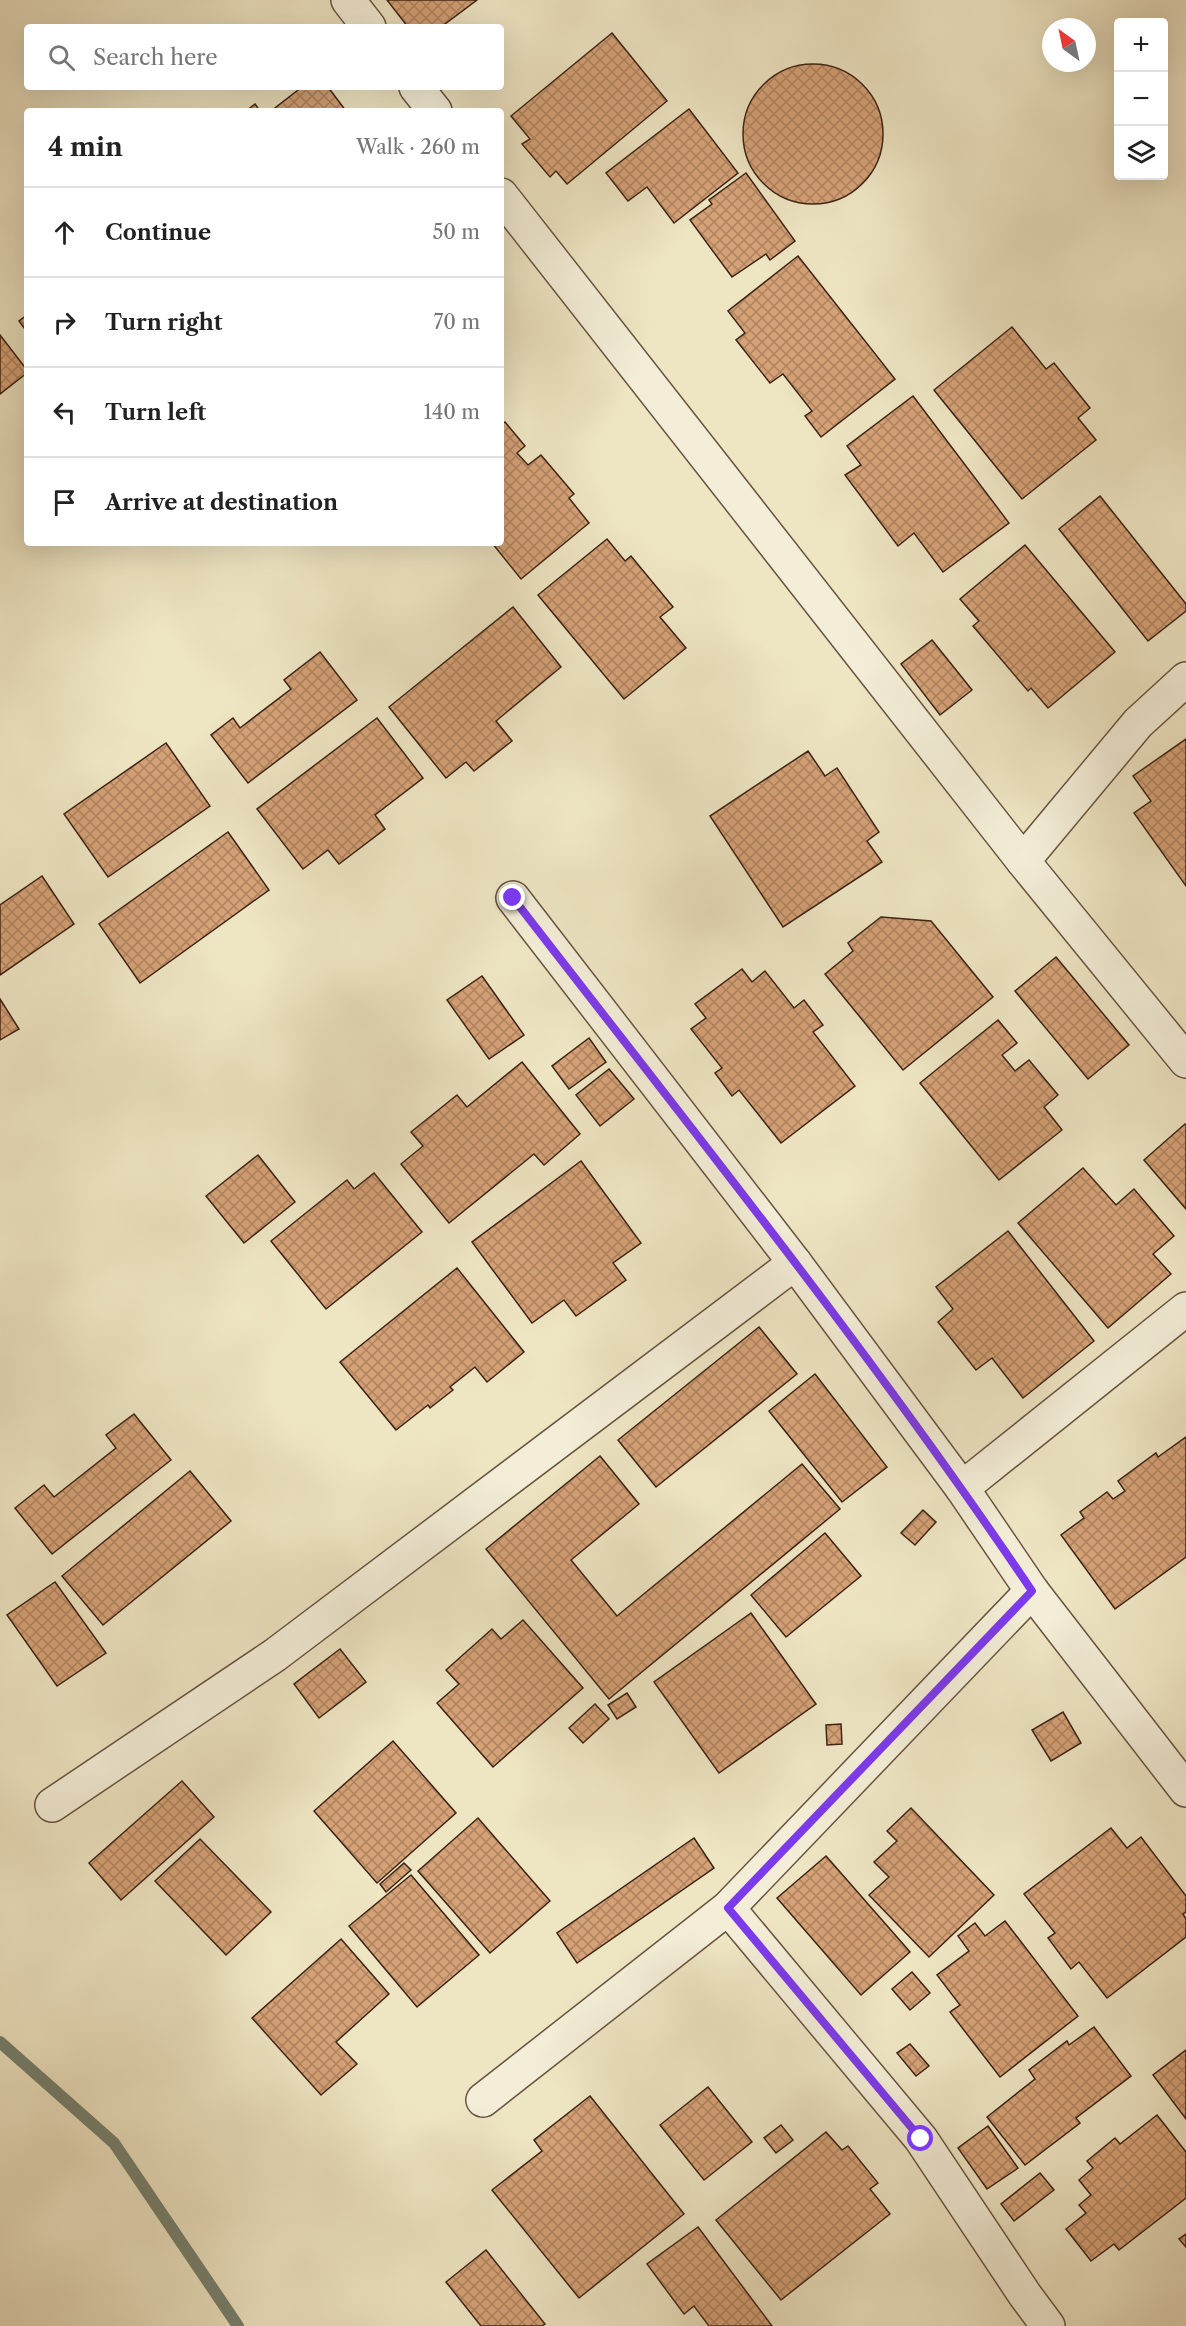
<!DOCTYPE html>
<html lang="en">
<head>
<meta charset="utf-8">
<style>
  body { margin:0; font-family:"Libre Caslon Text",serif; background:#f6f6f6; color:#222 }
  .controls { position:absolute; right:18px; top:18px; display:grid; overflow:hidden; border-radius:6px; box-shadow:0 6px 24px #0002 }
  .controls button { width:54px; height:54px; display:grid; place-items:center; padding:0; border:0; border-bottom:2px solid #e0e0e0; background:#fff; color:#222; font:30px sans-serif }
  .compass { position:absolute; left:1042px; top:18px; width:54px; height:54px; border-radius:50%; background:#fff; box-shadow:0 6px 24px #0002; rotate:327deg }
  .stop { position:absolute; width:18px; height:18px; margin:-14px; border:4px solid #7c3aed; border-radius:50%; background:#fff }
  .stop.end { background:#7c3aed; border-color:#fff; box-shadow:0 2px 6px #0008 }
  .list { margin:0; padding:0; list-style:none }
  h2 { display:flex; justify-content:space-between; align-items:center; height:78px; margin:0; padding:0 24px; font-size:26px }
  h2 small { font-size:20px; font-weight:400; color:#767676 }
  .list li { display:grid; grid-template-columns:39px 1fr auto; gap:18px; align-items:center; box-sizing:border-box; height:90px; padding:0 24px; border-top:2px solid #e0e0e0 }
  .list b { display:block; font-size:22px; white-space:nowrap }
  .list em { font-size:20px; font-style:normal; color:#767676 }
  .icon { flex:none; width:33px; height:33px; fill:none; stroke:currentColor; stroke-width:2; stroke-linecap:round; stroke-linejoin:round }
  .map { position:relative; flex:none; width:1186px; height:2326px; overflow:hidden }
  .search { position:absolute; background:#fff; box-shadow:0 6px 24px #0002; left:24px; top:24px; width:480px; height:66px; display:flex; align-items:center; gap:15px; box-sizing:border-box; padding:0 21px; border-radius:6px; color:#767676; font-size:22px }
  .panel { position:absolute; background:#fff; box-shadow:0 6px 24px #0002; left:24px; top:108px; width:480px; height:438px; border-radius:6px }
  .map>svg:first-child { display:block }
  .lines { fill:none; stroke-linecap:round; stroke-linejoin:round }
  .stream { stroke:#758170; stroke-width:12 }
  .building { fill:url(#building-cross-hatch); stroke:#3c2314; stroke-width:1.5 }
  .minor-casing { stroke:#685440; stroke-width:36 }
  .minor { stroke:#f4eed8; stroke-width:33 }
  .route { stroke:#7c3aed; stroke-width:8 }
</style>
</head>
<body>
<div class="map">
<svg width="1186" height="2326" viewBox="0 0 1186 2326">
  <defs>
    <pattern id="building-cross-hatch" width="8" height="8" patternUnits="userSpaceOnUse" patternTransform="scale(1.5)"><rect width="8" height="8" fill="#d5a176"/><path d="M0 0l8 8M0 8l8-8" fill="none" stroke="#ae8360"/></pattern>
  </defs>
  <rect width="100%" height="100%" fill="#eee5c3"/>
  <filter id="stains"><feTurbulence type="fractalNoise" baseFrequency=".00333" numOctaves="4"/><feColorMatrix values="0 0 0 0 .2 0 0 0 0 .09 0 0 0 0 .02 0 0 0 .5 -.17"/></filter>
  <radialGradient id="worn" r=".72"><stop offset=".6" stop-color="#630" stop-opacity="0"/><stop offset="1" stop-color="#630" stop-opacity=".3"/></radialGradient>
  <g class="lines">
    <polyline class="stream" points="0,2042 114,2143 238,2326"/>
  </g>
  <g class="building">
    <polygon points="387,0 477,0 441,27 408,27"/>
    <polygon points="612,33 667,101 567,184 556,171 550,177 522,144 530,139 511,116"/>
    <circle cx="813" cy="134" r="70"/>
    <polygon points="302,87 328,87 346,111 271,111"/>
    <polygon points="255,104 260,111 246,111"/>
    <polygon points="689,109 738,173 674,223 647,187 628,201 606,173"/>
    <polygon points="746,173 795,241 770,260 766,254 732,277 690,220 712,204 709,200"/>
    <polygon points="798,256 895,379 821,437 805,416 812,411 783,374 770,383 736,340 745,333 728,311"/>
    <polygon points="27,315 27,332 19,321"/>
    <polygon points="1012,327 1046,369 1054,363 1090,408 1078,418 1096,440 1022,499 934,390"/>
    <polygon points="0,335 27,370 27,373 0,394"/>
    <polygon points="913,396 1009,523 943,572 914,533 898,546 845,475 861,465 847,446"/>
    <polygon points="505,422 525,446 517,453 528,465 541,455 574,494 569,498 589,523 521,579 492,543 501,543 501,425"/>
    <polygon points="1100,496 1186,604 1186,611 1148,641 1059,529"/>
    <polygon points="607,539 625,561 631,556 673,607 660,617 686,648 624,699 538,595"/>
    <polygon points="1025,545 1115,652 1048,708 1031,688 1028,691 973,626 979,621 960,599"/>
    <polygon points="513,607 561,667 496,721 512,741 474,771 466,762 446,778 389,707"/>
    <polygon points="932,640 972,690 940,715 901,664"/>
    <polygon points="320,652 357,700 248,783 211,735 233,718 240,728 291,689 284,680"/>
    <polygon points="377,718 423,778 375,815 385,829 339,864 328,850 303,869 257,809"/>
    <polygon points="1186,739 1186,886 1134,813 1151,801 1133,776"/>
    <polygon points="166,743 210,806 108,877 64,814"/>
    <polygon points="808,751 825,776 837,768 879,832 867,841 882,862 783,927 710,816"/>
    <polygon points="228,832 269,890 140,983 99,924"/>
    <polygon points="42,876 74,924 0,975 0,905"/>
    <polygon points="881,917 931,921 993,997 903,1070 825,974 853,951 848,943"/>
    <polygon points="1056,957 1129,1045 1088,1079 1015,991"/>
    <polygon points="742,969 752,982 765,971 794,1008 804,1000 823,1025 813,1032 855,1086 781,1143 739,1090 732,1096 715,1073 722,1068 691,1029 706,1018 695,1004"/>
    <polygon points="482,976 524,1035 489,1059 447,1000"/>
    <polygon points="0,999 19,1029 0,1040"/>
    <polygon points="998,1020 1017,1043 1002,1055 1015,1071 1029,1060 1058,1095 1044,1107 1062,1130 999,1180 920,1083"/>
    <polygon points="589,1038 606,1062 569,1089 552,1066"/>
    <polygon points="522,1062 580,1134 544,1165 534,1154 449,1223 401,1164 423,1146 411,1132 457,1095 467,1107"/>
    <polygon points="609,1069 634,1099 600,1126 576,1095"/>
    <polygon points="1185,1124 1186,1125 1186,1209 1144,1160"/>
    <polygon points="258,1155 295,1202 244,1243 206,1196"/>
    <polygon points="581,1161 641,1243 613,1263 626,1280 576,1316 564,1300 532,1323 472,1242"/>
    <polygon points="1083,1168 1116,1205 1134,1189 1174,1236 1153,1254 1171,1274 1108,1328 1018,1223"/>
    <polygon points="374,1173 422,1232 326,1309 271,1241 347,1180 354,1189"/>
    <polygon points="1008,1231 1094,1341 1023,1398 992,1358 976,1370 938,1322 953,1309 936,1287"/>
    <polygon points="457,1268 524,1352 487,1382 475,1367 450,1387 453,1390 430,1408 428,1405 396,1430 340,1362"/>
    <polygon points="759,1327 797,1374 656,1487 618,1440"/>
    <polygon points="815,1374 887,1467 842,1502 769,1411"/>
    <polygon points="134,1414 171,1460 52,1554 15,1508 44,1485 54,1497 116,1448 106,1435"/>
    <polygon points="1186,1437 1186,1557 1115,1609 1061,1535 1084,1518 1080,1512 1107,1492 1113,1499 1125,1491 1118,1481 1156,1453 1158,1457"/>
    <polygon points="600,1456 639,1504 571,1560 617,1616 802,1464 840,1509 609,1699 486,1549"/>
    <polygon points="190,1471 231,1521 103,1625 62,1576"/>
    <polygon points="923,1510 936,1522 915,1545 901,1533"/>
    <polygon points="825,1533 861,1576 786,1637 751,1595"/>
    <polygon points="55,1582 106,1653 57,1686 7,1615"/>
    <polygon points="751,1613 816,1704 719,1773 654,1682"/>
    <polygon points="523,1620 583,1688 493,1767 437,1703 459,1684 446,1670 492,1629 501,1639"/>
    <polygon points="340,1649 366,1682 319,1718 294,1684"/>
    <polygon points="627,1693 636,1707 617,1719 608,1705"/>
    <polygon points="595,1704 609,1719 583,1743 569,1728"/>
    <polygon points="1063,1712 1081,1743 1051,1761 1032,1730"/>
    <polygon points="841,1724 842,1744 827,1745 826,1725"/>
    <polygon points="393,1741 456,1813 377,1883 314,1811"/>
    <polygon points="182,1781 214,1817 121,1900 89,1863"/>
    <polygon points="911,1808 994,1895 929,1957 869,1895 889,1877 874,1862 897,1841 887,1831"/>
    <polygon points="478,1818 550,1901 490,1953 418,1871"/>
    <polygon points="1111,1828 1127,1848 1141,1837 1186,1896 1186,1912 1183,1914 1186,1919 1186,1937 1107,1998 1079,1962 1071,1969 1048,1938 1055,1933 1024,1894"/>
    <polygon points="694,1838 714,1868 577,1963 557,1933"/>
    <polygon points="200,1839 271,1912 226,1955 155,1881"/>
    <polygon points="826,1856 910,1952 861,1995 777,1898"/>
    <polygon points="404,1863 411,1870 386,1892 380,1884"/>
    <polygon points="411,1875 479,1955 417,2007 349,1926"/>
    <polygon points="1005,1921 1078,2016 1000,2077 950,2012 960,2005 937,1975 969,1951 958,1936 975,1923 985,1936"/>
    <polygon points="341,1939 389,1994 336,2042 357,2064 321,2095 252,2018"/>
    <polygon points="912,1972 930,1993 910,2010 892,1989"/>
    <polygon points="1094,2027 1131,2076 1076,2118 1080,2123 1025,2165 987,2117 1035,2079 1029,2070 1067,2041 1069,2045"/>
    <polygon points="910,2044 929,2066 916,2076 897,2053"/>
    <polygon points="1186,2050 1186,2119 1153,2075"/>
    <polygon points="708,2087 752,2142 704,2180 660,2125"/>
    <polygon points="590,2096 684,2214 579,2298 492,2190 542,2151 534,2140"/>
    <polygon points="1157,2115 1186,2152 1186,2198 1119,2250 1114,2244 1091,2261 1066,2229 1086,2213 1079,2205 1091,2195 1079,2180 1093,2168 1087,2161 1115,2138 1120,2144"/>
    <polygon points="781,2125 793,2140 776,2153 764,2138"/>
    <polygon points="988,2126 1018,2168 987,2189 958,2148"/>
    <polygon points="826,2132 842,2150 848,2146 878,2183 870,2189 890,2214 781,2300 716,2220"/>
    <polygon points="1040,2173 1054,2190 1014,2221 1001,2204"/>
    <polygon points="698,2227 772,2326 709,2326 694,2306 684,2314 647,2264"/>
    <polygon points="1186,2234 1186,2247 1179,2239"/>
    <polygon points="486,2250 545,2324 542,2326 481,2326 446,2282"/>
  </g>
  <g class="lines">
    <g class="minor-casing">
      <g id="minor">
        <polyline points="348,0 369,27"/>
        <polyline points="416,87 435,111"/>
        <polyline points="501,195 1023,861 1186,1061"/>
        <polyline points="1023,861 1138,723 1186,679"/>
        <polyline points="513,898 795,1263 962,1488 1032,1591 1186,1790"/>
        <polyline points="962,1488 1186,1309"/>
        <polyline points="52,1805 275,1655 795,1263"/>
        <polyline points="728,1908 921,2139 1025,2295 1048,2326"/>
        <polyline points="483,2100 728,1908 1032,1591"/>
      </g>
    </g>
    <use href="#minor" class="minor"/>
  </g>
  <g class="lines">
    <path class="route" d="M513,898C689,1126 871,1352 1032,1591L728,1908L921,2139"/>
  </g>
  <rect width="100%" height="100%" filter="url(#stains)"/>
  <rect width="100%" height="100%" fill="url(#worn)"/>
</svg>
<div class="controls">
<button>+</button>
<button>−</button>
<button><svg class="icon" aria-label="layers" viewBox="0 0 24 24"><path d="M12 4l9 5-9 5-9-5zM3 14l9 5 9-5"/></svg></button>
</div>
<svg class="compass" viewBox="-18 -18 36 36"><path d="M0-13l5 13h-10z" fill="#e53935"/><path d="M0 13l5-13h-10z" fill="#767676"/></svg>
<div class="stop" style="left:921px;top:2139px"></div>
<div class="stop end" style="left:513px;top:898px"></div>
<div class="search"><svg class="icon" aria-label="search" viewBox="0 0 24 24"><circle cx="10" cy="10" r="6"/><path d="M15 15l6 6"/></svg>Search here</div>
<section class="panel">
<h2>4 min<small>Walk · 260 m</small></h2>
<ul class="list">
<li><svg class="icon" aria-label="ahead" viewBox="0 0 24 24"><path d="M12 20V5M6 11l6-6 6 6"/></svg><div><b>Continue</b></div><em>50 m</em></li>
<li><svg class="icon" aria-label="right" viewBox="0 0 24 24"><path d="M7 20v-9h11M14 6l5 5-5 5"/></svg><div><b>Turn right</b></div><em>70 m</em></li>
<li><svg class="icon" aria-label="left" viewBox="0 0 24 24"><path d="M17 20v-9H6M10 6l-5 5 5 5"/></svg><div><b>Turn left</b></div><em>140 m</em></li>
<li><svg class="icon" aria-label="arrive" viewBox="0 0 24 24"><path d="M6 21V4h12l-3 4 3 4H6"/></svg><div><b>Arrive at destination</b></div></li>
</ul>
</section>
</div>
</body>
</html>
